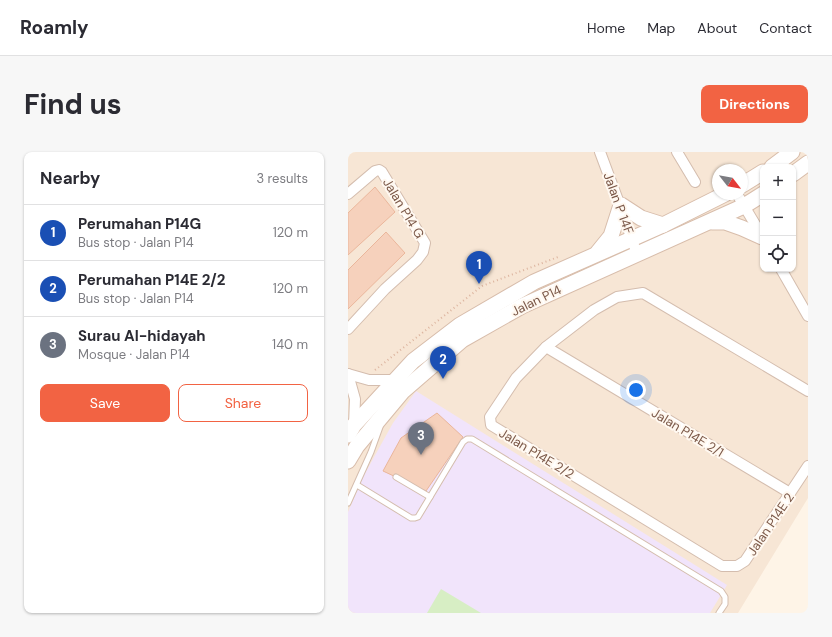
<!DOCTYPE html>
<html lang="en">
<head>
<meta charset="utf-8">
<style>
  body { margin:0; font-family:"DM Sans",sans-serif; background:#f7f7f7; color:#2b2b33 }
  .controls { position:absolute; right:12px; top:12px; display:grid; overflow:hidden; border-radius:8px; box-shadow:0 1px 3px #0004 }
  .controls button { width:36px; height:36px; display:grid; place-items:center; padding:0; border:0; border-bottom:1px solid #e1e1e2; background:#fff; color:#2b2b33; font:20px sans-serif }
  .compass { position:absolute; left:364px; top:12px; width:36px; height:36px; border-radius:50%; background:#fff; box-shadow:0 1px 3px #0004; rotate:121deg }
  .you { position:absolute; left:288px; top:238px; width:14px; height:14px; margin:-10px; border:3px solid #fff; border-radius:50%; background:#1a73e8; box-shadow:0 0 0 6px #1a73e833 }
  .badge { display:grid; place-items:center; width:26px; height:26px; border-radius:50%; background:#f26343; color:#fff; font-size:13px; font-weight:700 }
  .pin { position:absolute; translate:-50% -33px; filter:drop-shadow(0 1px 2px #0008) }
  .pin::after { content:''; position:absolute; top:21px; width:14px; height:12px; background:inherit; clip-path:polygon(0 0,100% 0,50% 100%) }
  .list { margin:0; padding:0; list-style:none }
  h2 { display:flex; justify-content:space-between; align-items:center; height:52px; margin:0; padding:0 16px; font-size:17px }
  h2 small { font-size:13px; font-weight:400; color:#7c7c81 }
  .list li { display:grid; grid-template-columns:26px 1fr auto; gap:12px; align-items:center; box-sizing:border-box; height:56px; padding:0 16px; border-top:1px solid #e1e1e2 }
  .list b { display:block; font-size:15px; white-space:nowrap }
  .list p { margin:0; font-size:13px; white-space:nowrap; color:#7c7c81 }
  .list em { font-size:13px; font-style:normal; color:#7c7c81 }
  .actions { display:flex; gap:8px; padding:12px 16px }
  .actions a { flex:1; padding:9px 0; border:1px solid #f26343; border-radius:8px; text-align:center; font-size:14px; color:#f26343 }
  .actions .main { background:#f26343; color:#fff }
  .icon { flex:none; width:22px; height:22px; fill:none; stroke:currentColor; stroke-width:2; stroke-linecap:round; stroke-linejoin:round }
  .map { position:relative; flex:none; width:460px; height:461px; overflow:hidden; border-radius:8px }
  header { display:flex; align-items:center; gap:24px; box-sizing:border-box; height:56px; padding:0 20px; background:#fff; border-bottom:1px solid #e1e1e2 }
  header strong { font-size:19px }
  nav { display:flex; gap:22px; margin-inline-start:auto; font-size:14px }
  .intro { display:flex; align-items:center; justify-content:space-between; box-sizing:border-box; height:96px; padding:0 24px }
  h1 { margin:0; font-size:28px }
  .button { padding:10px 18px; border-radius:8px; background:#f26343; color:#fff; font-size:14px; font-weight:700 }
  main { display:flex; gap:24px; padding:0 24px }
  aside { flex:1; background:#fff; border-radius:8px; box-shadow:0 1px 3px #0004 }
  .map>svg:first-child { display:block }
  .residential { fill:#f7e6d5; fill-rule:evenodd }
  .education { fill:#f1e4fb }
  .green { fill:#d7eec4 }
  .building { fill:#f6d1bc; stroke:#eab69b }
  .lines { fill:none; stroke-linecap:round; stroke-linejoin:round }
  .service-casing { stroke:#d4bdae; stroke-width:7 }
  .minor-casing { stroke:#d4bdae; stroke-width:12 }
  .secondary-casing { stroke:#d8bdab; stroke-width:17 }
  .path { stroke:#dcb49f; stroke-width:2; stroke-dasharray:1 3; stroke-linecap:butt }
  .service { stroke:#fff; stroke-width:5 }
  .minor { stroke:#fff; stroke-width:10 }
  .secondary { stroke:#fff; stroke-width:15 }
  .labels { text-anchor:middle; stroke-width:4; stroke-linejoin:round; paint-order:stroke }
  .street-label { font-size:13px; fill:#7b5848; stroke:#fff8f0 }
</style>
</head>
<body>
<header>
<strong>Roamly</strong>
<nav><a>Home</a><a>Map</a><a>About</a><a>Contact</a></nav>
</header>
<div class="intro"><h1>Find us</h1><a class="button">Directions</a></div>
<main>
<aside>
<h2>Nearby<small>3 results</small></h2>
<ul class="list">
<li><span class="badge" style="background:#1a4fb4">1</span><div><b>Perumahan P14G</b><p>Bus stop · Jalan P14</p></div><em>120 m</em></li>
<li><span class="badge" style="background:#1a4fb4">2</span><div><b>Perumahan P14E 2/2</b><p>Bus stop · Jalan P14</p></div><em>120 m</em></li>
<li><span class="badge" style="background:#6b7280">3</span><div><b>Surau Al-hidayah</b><p>Mosque · Jalan P14</p></div><em>140 m</em></li>
</ul>
<div class="actions"><a class="main">Save</a><a>Share</a></div>
</aside>
<div class="map">
<svg width="460" height="461" viewBox="0 0 460 461">
  <rect width="100%" height="100%" fill="#fef4e7"/>
  <path class="residential" d="M0,0H460V346L390,461H0ZM415,15H445V117H415ZM370,18H394V42H370Z"/>
  <polygon class="education" points="68,239 379,433 362,461 0,461 0,360 15,325 45,271"/>
  <polygon class="green" points="93,437 133,461 79,461"/>
  <g class="building">
    <polygon points="27,35 47,60 0,103 0,61"/>
    <polygon points="38,80 57,101 0,157 0,118"/>
    <polygon points="89,261 115,285 78,339 35,319 53,286"/>
  </g>
  <g class="lines">
    <g class="service-casing">
      <g id="service">
        <polyline points="48,325 82,345"/>
        <polyline points="9,333 63,366 67,366 70,365 115,290 119,287 124,287 373,439 377,445 377,452 371,461"/>
        <polyline points="0,351 23,300 32,275"/>
      </g>
    </g>
    <g class="minor-casing">
      <g id="minor">
        <path d="M252,0C265,34 277,67 289,102"/>
        <polyline points="329,0 347,30"/>
        <polyline points="0,42 27,19 31,18 34,20 77,91 75,100 69,108 37,137 0,177"/>
        <polyline points="389,42 414,84"/>
        <polyline points="433,117 460,164"/>
        <polyline points="198,195 442,341"/>
        <polyline points="0,222 7,247 6,273"/>
        <polyline points="0,222 21,228 47,228"/>
        <polyline points="460,239 295,141 269,145 246,158 198,195 168,226 142,265 143,273 374,414 389,414 397,409 460,314"/>
      </g>
    </g>
    <g class="secondary-casing">
      <g id="secondary">
        <polyline points="424,15 444,0"/>
        <polyline points="445,22 460,11"/>
        <polyline points="394,33 415,20"/>
        <polyline points="364,70 377,70 394,76 414,85 415,80"/>
        <polyline points="250,100 263,84 273,53 293,66 315,73"/>
        <polyline points="0,283 6,273 65,209 112,173 186,130 315,73 377,42"/>
        <polyline points="0,309 9,294 55,239 114,188 174,154 396,54 415,42"/>
      </g>
    </g>
    <polyline class="path" points="27,218 134,134 210,105"/>
    <use href="#service" class="service"/>
    <use href="#minor" class="minor"/>
    <use href="#secondary" class="secondary"/>
  </g>
  <g class="labels">
    <g class="street-label">
      <text transform="translate(271 51) rotate(70)" y="5">Jalan P 14F</text>
      <text transform="translate(56 56) rotate(59)" y="5">Jalan P14 G</text>
      <text transform="translate(188 148) rotate(-26)" y="5">Jalan P14</text>
      <text transform="translate(340 280) rotate(31)" y="5">Jalan P14E 2/1</text>
      <text transform="translate(189 301) rotate(31)" y="5">Jalan P14E 2/2</text>
      <text transform="translate(422 372) rotate(-56)" y="5">Jalan P14E 2</text>
    </g>
  </g>
</svg>
<div class="controls">
<button>+</button>
<button>−</button>
<button><svg class="icon" aria-label="locate" viewBox="0 0 24 24"><circle cx="12" cy="12" r="6"/><path d="M12 2v4M12 18v4M2 12h4M18 12h4"/></svg></button>
</div>
<svg class="compass" viewBox="-18 -18 36 36"><path d="M0-13l5 13h-10z" fill="#e53935"/><path d="M0 13l5-13h-10z" fill="#7c7c81"/></svg>
<div class="you"></div>
<div class="pin badge" style="left:131px;top:132px;background:#1a4fb4">1</div>
<div class="pin badge" style="left:95px;top:227px;background:#1a4fb4">2</div>
<div class="pin badge" style="left:73px;top:303px;background:#6b7280">3</div>
</div>
</main>
</body>
</html>
